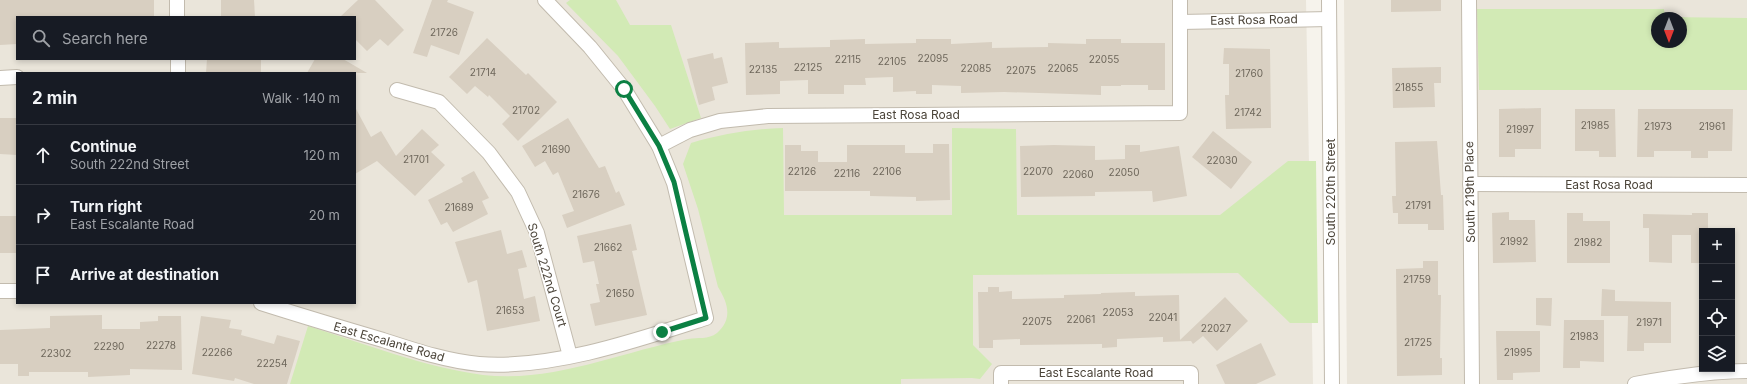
<!DOCTYPE html>
<html lang="en">
<head>
<meta charset="utf-8">
<style>
  body { margin:0; font-family:Inter,sans-serif; background:#242831; color:#f1f3f6 }
  .controls { position:absolute; right:12px; bottom:12px; display:grid; overflow:hidden; border-radius:0px; box-shadow:0 2px 6px #0003 }
  .controls button { width:36px; height:36px; display:grid; place-items:center; padding:0; border:0; border-bottom:1px solid #363941; background:#171b24; color:#f1f3f6; font:20px sans-serif }
  .compass { position:absolute; left:1651px; top:12px; width:36px; height:36px; border-radius:50%; background:#171b24; box-shadow:0 2px 6px #0003; rotate:180deg }
  .stop { position:absolute; width:12px; height:12px; margin:-9px; border:3px solid #0b8043; border-radius:50%; background:#fff }
  .stop.end { background:#0b8043; border-color:#fff; box-shadow:0 1px 4px #0008 }
  .list { margin:0; padding:0; list-style:none }
  h2 { display:flex; justify-content:space-between; align-items:center; height:52px; margin:0; padding:0 16px; font-size:17px }
  h2 small { font-size:13px; font-weight:400; color:#9ea1a6 }
  .list li { display:grid; grid-template-columns:26px 1fr auto; gap:12px; align-items:center; box-sizing:border-box; height:60px; padding:0 16px; border-top:1px solid #363941 }
  .list b { display:block; font-size:15px; white-space:nowrap }
  .list p { margin:0; font-size:13px; white-space:nowrap; color:#9ea1a6 }
  .list em { font-size:13px; font-style:normal; color:#9ea1a6 }
  .icon { flex:none; width:22px; height:22px; fill:none; stroke:currentColor; stroke-width:2; stroke-linecap:round; stroke-linejoin:round }
  .map { position:relative; flex:none; width:1747px; height:384px; overflow:hidden }
  .search { position:absolute; background:#171b24; box-shadow:0 2px 6px #0003; left:16px; top:16px; width:340px; height:44px; display:flex; align-items:center; gap:10px; box-sizing:border-box; padding:0 14px; border-radius:0px; color:#9ea1a6; font-size:15px }
  .panel { position:absolute; background:#171b24; box-shadow:0 2px 6px #0003; left:16px; top:72px; width:340px; height:232px; border-radius:0px }
  .map>svg:first-child { display:block }
  .residential { fill:#eae5da; fill-rule:evenodd }
  .green { fill:#d2eab5; fill-rule:evenodd }
  .building { fill:#d8cfc1 }
  .lines { fill:none; stroke-linecap:round; stroke-linejoin:round }
  .minor-casing { stroke:#c2bbae; stroke-width:16 }
  .minor { stroke:#fff; stroke-width:14 }
  .route { stroke:#0b8043; stroke-width:5 }
  .labels { text-anchor:middle; stroke-width:3; stroke-linejoin:round; paint-order:stroke }
  .number-label { font-size:10px; fill:#6e675b }
  .street-label { font-size:12px; fill:#4b4439; stroke:#fff }
</style>
</head>
<body>
<div class="map">
<svg width="1747" height="384" viewBox="0 0 1747 384">
  <rect width="100%" height="100%" fill="#f6f3ec"/>
  <g class="residential">
    <path d="M0,0H1306L1313,384H0ZM17,17H355V59H17ZM17,73H355V303H17Z"/>
    <path d="M1344,0H1747V384H1347ZM1657,18H1681V42H1657ZM1702,231H1732V369H1702Z"/>
  </g>
  <g class="green">
    <polygon points="570,0 616,0 630,25 671,25 701,118 670,129 655,106 618,56 566,3"/>
    <path d="M1477,9H1664L1665,17L1747,18V90H1479ZM1657,18H1681V42H1657Z"/>
    <path d="M783,128L784,215H952V128L1016,129L1017,215H1220L1288,161H1316L1318,323H1290L1238,273L973,275V345L992,364L980,379L972,378L901,379V384H290L308,326C366,344 423,367 483,375C553,383 620,352 688,339C698,337 708,340 717,333C733,319 728,303 718,287L698,209L683,164L691,143C722,134 751,129 783,128Z"/>
  </g>
  <g class="building">
    <polygon points="0,0 154,0 154,17 17,17 17,44 0,45"/>
    <polygon points="221,0 254,0 255,17 221,17"/>
    <polygon points="358,0 375,0 404,30 388,46 380,39 367,51 355,39 355,17 340,17"/>
    <polygon points="432,0 448,0 447,2 474,12 459,55 431,45 427,57 413,53"/>
    <polygon points="1391,0 1441,0 1441,11 1391,12"/>
    <polygon points="487,38 526,75 528,73 557,102 518,141 502,124 510,116 489,95 488,97 475,86 467,94 449,77"/>
    <polygon points="865,39 865,44 916,43 916,39 951,39 951,44 992,42 992,48 1048,47 1048,43 1086,44 1086,39 1121,39 1121,43 1165,43 1165,90 1148,90 1148,85 1121,85 1121,86 1101,86 1101,95 1004,92 961,93 961,86 932,85 932,94 916,94 916,91 893,92 893,77 865,78 866,85 844,85 844,94 808,94 808,80 780,81 780,94 746,95 745,43 779,42 779,48 830,47 830,40"/>
    <polygon points="1224,48 1270,49 1271,128 1226,129 1225,95 1229,95 1229,64 1223,64"/>
    <polygon points="713,53 714,59 722,57 728,83 712,87 715,100 699,105 687,59"/>
    <polygon points="207,59 261,59 261,73 206,73"/>
    <polygon points="315,59 343,59 367,73 307,73"/>
    <polygon points="1441,67 1441,83 1434,83 1435,107 1393,108 1392,68"/>
    <polygon points="355,107 371,137 381,131 396,156 422,129 439,145 431,152 445,165 415,196 377,161 355,174"/>
    <polygon points="1541,108 1541,149 1515,149 1515,157 1499,157 1499,109"/>
    <polygon points="1575,109 1615,109 1616,157 1599,157 1599,151 1575,151"/>
    <polygon points="1638,109 1733,109 1732,151 1708,151 1708,158 1691,158 1691,151 1654,151 1654,157 1637,157"/>
    <polygon points="0,118 17,118 17,155 0,154"/>
    <polygon points="568,118 599,168 605,166 616,193 619,191 625,205 567,228 562,215 574,211 558,172 553,175 545,161 535,167 522,146"/>
    <polygon points="1213,131 1252,162 1231,189 1192,157"/>
    <polygon points="1437,141 1441,195 1443,195 1444,230 1428,230 1428,224 1398,224 1398,213 1393,213 1392,196 1396,196 1395,142"/>
    <polygon points="933,144 949,144 950,200 916,201 916,197 870,196 870,191 785,191 785,145 801,145 801,151 818,151 818,162 847,162 847,145 905,145 905,153 933,153"/>
    <polygon points="1054,145 1095,146 1095,160 1125,159 1125,145 1140,145 1140,152 1179,146 1187,196 1153,202 1152,191 1095,192 1095,196 1021,197 1020,146"/>
    <polygon points="474,171 489,198 482,201 488,214 453,232 447,222 441,225 428,200 463,182 461,178"/>
    <polygon points="1509,212 1509,220 1535,220 1536,262 1493,263 1492,213"/>
    <polygon points="1567,213 1583,213 1583,221 1610,221 1610,263 1567,263"/>
    <polygon points="1692,213 1708,213 1708,231 1702,231 1702,263 1691,263 1691,235 1672,235 1672,263 1649,262 1649,228 1643,228 1643,214 1692,215"/>
    <rect x="0" y="216" width="17" height="37"/>
    <polygon points="631,224 637,250 632,251 647,315 595,326 590,304 600,302 596,284 599,284 594,261 583,263 577,236"/>
    <polygon points="501,230 507,254 522,250 527,267 518,269 524,299 535,296 540,321 487,331 477,280 468,283 455,242"/>
    <polygon points="1423,261 1438,261 1438,295 1441,295 1440,358 1442,358 1442,375 1397,376 1396,269 1423,268"/>
    <polygon points="988,287 999,287 999,292 1012,291 1012,299 1064,298 1064,295 1101,294 1101,293 1135,292 1135,296 1179,295 1180,340 1225,297 1248,321 1217,351 1203,336 1193,344 1191,341 1163,342 1163,337 1117,339 1117,347 1102,348 1102,344 1020,345 1020,339 993,340 993,348 979,348 978,292 988,292"/>
    <polygon points="1602,289 1615,290 1615,301 1671,302 1671,343 1644,343 1644,351 1627,351 1628,316 1601,316"/>
    <polygon points="1536,298 1552,298 1551,326 1536,325"/>
    <polygon points="102,315 102,329 140,329 140,322 158,321 158,316 181,316 182,370 130,369 130,375 88,377 88,372 29,372 29,376 18,376 18,364 0,364 0,330 50,328 50,316"/>
    <polygon points="201,316 231,320 229,328 242,330 241,335 274,344 277,335 300,341 287,384 254,384 235,378 234,381 192,374"/>
    <polygon points="1564,320 1604,320 1604,362 1580,361 1580,368 1563,368"/>
    <polygon points="1496,331 1540,331 1540,372 1513,373 1513,380 1497,380"/>
    <polygon points="1261,343 1276,375 1256,384 1225,384 1216,365"/>
  </g>
  <g class="lines">
    <g class="minor-casing">
      <g id="minor">
        <polyline points="177,0 177,17"/>
        <polyline points="1329,0 1332,384"/>
        <polyline points="1469,0 1472,384"/>
        <polyline points="1180,22 1329,19"/>
        <polyline points="178,59 178,73"/>
        <polyline points="0,78 17,77"/>
        <polyline points="397,90 439,102 489,153 518,192 537,233 570,356"/>
        <polyline points="659,146 690,130 720,121 768,116 1180,113 1180,0"/>
        <polyline points="1470,184 1747,185"/>
        <polyline points="0,291 17,291"/>
        <path d="M261,303C302,316 342,328 383,340C414,350 446,361 479,364C550,370 638,340 706,318L674,183L659,146L624,89L590,47L545,0"/>
        <polyline points="1001,384 1001,373 1191,373 1191,384"/>
        <path d="M1635,384C1672,377 1709,371 1747,371"/>
      </g>
    </g>
    <use href="#minor" class="minor"/>
  </g>
  <g class="lines">
    <polyline class="route" points="624,89 659,146 674,182 706,318 662,332"/>
  </g>
  <g class="labels">
    <g class="number-label">
      <text x="444" y="36">21726</text>
      <text x="933" y="62">22095</text>
      <text x="848" y="63">22115</text>
      <text x="1104" y="63">22055</text>
      <text x="892" y="65">22105</text>
      <text x="808" y="71">22125</text>
      <text x="976" y="72">22085</text>
      <text x="1063" y="72">22065</text>
      <text x="763" y="73">22135</text>
      <text x="1021" y="74">22075</text>
      <text x="483" y="76">21714</text>
      <text x="1249" y="77">21760</text>
      <text x="1409" y="91">21855</text>
      <text x="526" y="114">21702</text>
      <text x="1248" y="116">21742</text>
      <text x="1595" y="129">21985</text>
      <text x="1658" y="130">21973</text>
      <text x="1712" y="130">21961</text>
      <text x="1520" y="133">21997</text>
      <text x="556" y="153">21690</text>
      <text x="416" y="163">21701</text>
      <text x="1222" y="164">22030</text>
      <text x="802" y="175">22126</text>
      <text x="887" y="175">22106</text>
      <text x="1038" y="175">22070</text>
      <text x="1124" y="176">22050</text>
      <text x="847" y="177">22116</text>
      <text x="1078" y="178">22060</text>
      <text x="586" y="198">21676</text>
      <text x="1418" y="209">21791</text>
      <text x="459" y="211">21689</text>
      <text x="1514" y="245">21992</text>
      <text x="1588" y="246">21982</text>
      <text x="608" y="251">21662</text>
      <text x="1417" y="283">21759</text>
      <text x="620" y="297">21650</text>
      <text x="510" y="314">21653</text>
      <text x="1118" y="316">22053</text>
      <text x="1163" y="321">22041</text>
      <text x="1081" y="323">22061</text>
      <text x="1037" y="325">22075</text>
      <text x="1649" y="326">21971</text>
      <text x="1216" y="332">22027</text>
      <text x="1584" y="340">21983</text>
      <text x="1418" y="346">21725</text>
      <text x="161" y="349">22278</text>
      <text x="109" y="350">22290</text>
      <text x="217" y="356">22266</text>
      <text x="1518" y="356">21995</text>
      <text x="56" y="357">22302</text>
      <text x="272" y="367">22254</text>
    </g>
    <g class="street-label">
      <text transform="translate(1254 20) rotate(-1)" y="4">East Rosa Road</text>
      <text x="916" y="119">East Rosa Road</text>
      <text x="1609" y="189">East Rosa Road</text>
      <text transform="translate(1331 192) rotate(-90)" y="4">South 220th Street</text>
      <text transform="translate(1470 192) rotate(-91)" y="4">South 219th Place</text>
      <text transform="translate(547 275) rotate(73)" y="4">South 222nd Court</text>
      <text transform="translate(389 342) rotate(16)" y="4">East Escalante Road</text>
      <text x="1096" y="377">East Escalante Road</text>
    </g>
  </g>
</svg>
<div class="controls">
<button>+</button>
<button>−</button>
<button><svg class="icon" aria-label="locate" viewBox="0 0 24 24"><circle cx="12" cy="12" r="6"/><path d="M12 2v4M12 18v4M2 12h4M18 12h4"/></svg></button>
<button><svg class="icon" aria-label="layers" viewBox="0 0 24 24"><path d="M12 4l9 5-9 5-9-5zM3 14l9 5 9-5"/></svg></button>
</div>
<svg class="compass" viewBox="-18 -18 36 36"><path d="M0-13l5 13h-10z" fill="#e53935"/><path d="M0 13l5-13h-10z" fill="#9ea1a6"/></svg>
<div class="stop" style="left:624px;top:89px"></div>
<div class="stop end" style="left:662px;top:332px"></div>
<div class="search"><svg class="icon" aria-label="search" viewBox="0 0 24 24"><circle cx="10" cy="10" r="6"/><path d="M15 15l6 6"/></svg>Search here</div>
<section class="panel">
<h2>2 min<small>Walk · 140 m</small></h2>
<ul class="list">
<li><svg class="icon" aria-label="ahead" viewBox="0 0 24 24"><path d="M12 20V5M6 11l6-6 6 6"/></svg><div><b>Continue</b><p>South 222nd Street</p></div><em>120 m</em></li>
<li><svg class="icon" aria-label="right" viewBox="0 0 24 24"><path d="M7 20v-9h11M14 6l5 5-5 5"/></svg><div><b>Turn right</b><p>East Escalante Road</p></div><em>20 m</em></li>
<li><svg class="icon" aria-label="arrive" viewBox="0 0 24 24"><path d="M6 21V4h12l-3 4 3 4H6"/></svg><div><b>Arrive at destination</b></div></li>
</ul>
</section>
</div>
</body>
</html>
